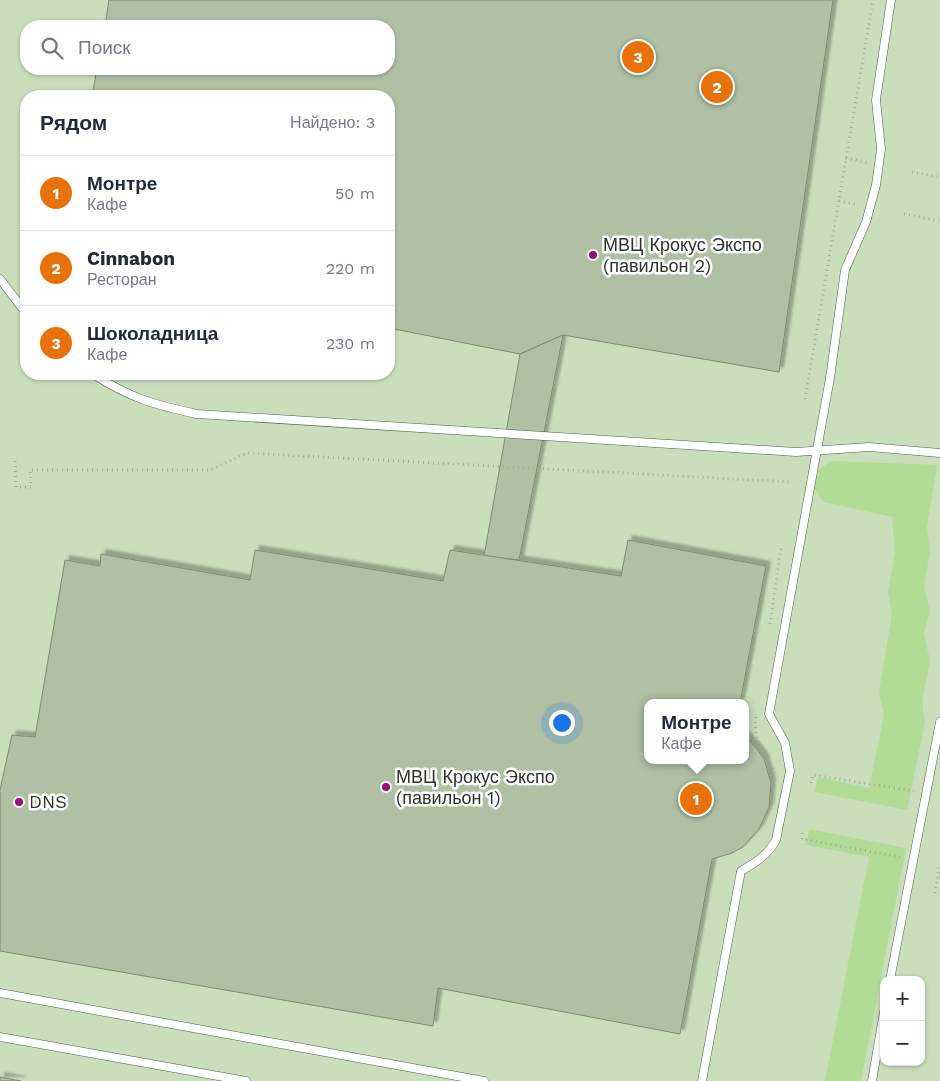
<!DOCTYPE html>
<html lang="ru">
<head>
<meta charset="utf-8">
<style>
  body { margin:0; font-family:"Work Sans",sans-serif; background:#f6f6f7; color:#1f2937 }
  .controls { position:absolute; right:15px; bottom:15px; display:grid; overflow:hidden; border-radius:10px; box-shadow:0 1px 4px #0004 }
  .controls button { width:45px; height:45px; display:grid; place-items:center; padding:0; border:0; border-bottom:1px solid #e0e1e3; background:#fff; color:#1f2937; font:25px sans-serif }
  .you { position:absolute; left:561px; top:722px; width:18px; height:18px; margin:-12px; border:4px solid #fff; border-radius:50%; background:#1a73e8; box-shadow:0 0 0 8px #1a73e833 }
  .badge { display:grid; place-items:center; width:32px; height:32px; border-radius:50%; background:#93146f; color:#fff; font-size:16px; font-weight:700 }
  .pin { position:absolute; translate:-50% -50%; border:2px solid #fff; box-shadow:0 1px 5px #0006 }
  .popup { position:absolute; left:644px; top:699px; width:105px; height:65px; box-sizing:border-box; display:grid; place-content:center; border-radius:10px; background:#fff; filter:drop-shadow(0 1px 4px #0005); font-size:16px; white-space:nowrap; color:#747a83 }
  .popup b { font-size:19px; color:#1f2937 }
  .popup::after { content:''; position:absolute; left:50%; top:100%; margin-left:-10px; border:10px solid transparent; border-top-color:#fff }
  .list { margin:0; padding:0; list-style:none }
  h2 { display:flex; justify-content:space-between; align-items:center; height:65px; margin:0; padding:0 20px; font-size:21px }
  h2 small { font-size:16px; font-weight:400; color:#747a83 }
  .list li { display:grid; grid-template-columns:32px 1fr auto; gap:15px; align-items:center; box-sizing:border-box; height:75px; padding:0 20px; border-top:1px solid #e0e1e3 }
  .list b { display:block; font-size:19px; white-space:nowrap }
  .list p { margin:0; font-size:16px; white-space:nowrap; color:#747a83 }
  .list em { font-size:16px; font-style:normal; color:#747a83 }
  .icon { flex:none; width:28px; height:28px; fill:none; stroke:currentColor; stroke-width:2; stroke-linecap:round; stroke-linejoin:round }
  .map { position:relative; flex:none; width:940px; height:1081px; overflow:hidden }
  .search { position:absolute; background:#fff; box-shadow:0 1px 4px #0004; left:20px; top:20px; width:375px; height:55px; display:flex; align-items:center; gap:12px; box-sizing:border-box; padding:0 18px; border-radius:20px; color:#747a83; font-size:19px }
  .panel { position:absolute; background:#fff; box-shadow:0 1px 4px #0004; left:20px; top:90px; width:375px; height:290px; border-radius:20px }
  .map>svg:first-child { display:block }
  .built { fill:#c9debb; fill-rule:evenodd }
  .green { fill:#b2dc96 }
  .building { fill:#b0c0a5; stroke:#7c8b72; filter:url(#shadow) }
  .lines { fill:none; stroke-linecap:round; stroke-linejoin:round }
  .lane-casing { stroke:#4f5e46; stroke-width:9 }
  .path { stroke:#9fad97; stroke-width:3; stroke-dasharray:1 4; stroke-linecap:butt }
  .lane { stroke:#fff; stroke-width:8 }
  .poi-dot { fill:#93146f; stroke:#fff; stroke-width:2 }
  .labels { text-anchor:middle; stroke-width:5; stroke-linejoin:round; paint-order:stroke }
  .poi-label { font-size:18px; fill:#2e342a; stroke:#fff; text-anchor:start }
</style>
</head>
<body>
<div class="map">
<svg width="940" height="1081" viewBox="0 0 940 1081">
  <defs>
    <filter id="shadow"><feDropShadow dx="4.5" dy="-4.5" stdDeviation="1" flood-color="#0004"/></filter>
  </defs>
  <rect width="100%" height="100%" fill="#d6e7cb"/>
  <path class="built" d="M0,0H940V1081H0ZM26,26H389V69H26ZM26,96H389V374H26ZM647,703H745V760H647ZM884,980H921V1062H884Z"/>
  <g class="green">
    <polygon points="831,461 937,465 927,527 930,552 924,587 930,611 924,634 930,661 922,701 925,722 907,810 814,792 818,777 869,788 884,715 879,691 892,614 888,592 895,553 892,517 824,502 814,488 817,471"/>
    <polygon points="809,829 906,848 861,1081 825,1081 869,857 806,845"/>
  </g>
  <g class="building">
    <polygon points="109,0 833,0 779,372 563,335 520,354 389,328 389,96 92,96 97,69 389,69 389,26 105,26"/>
    <polygon points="563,335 519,560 484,556 520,354"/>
    <polygon points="628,540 766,566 740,703 647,703 647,760 745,760 745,736 757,749 764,759 771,783 769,807 759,829 743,847 732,853 712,859 680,1034 438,988 433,1026 0,951 0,790 12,735 35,737 65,560 100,566 101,554 250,580 255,550 443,581 450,550 621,576"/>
    <polygon points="0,1077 21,1081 0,1081"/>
  </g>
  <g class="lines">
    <g class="lane-casing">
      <g id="lane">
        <polyline points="0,279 26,313"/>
        <path d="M93,374C130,398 155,405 197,414L796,452L869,447L940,453"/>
        <polyline points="890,980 940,722"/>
        <polyline points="0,993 484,1081"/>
        <polyline points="0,1037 246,1081"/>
        <path d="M702,1081L741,871C755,863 768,855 776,840L790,771L785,743L769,714L830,378L845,270L866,222L876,185L881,149L876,100L891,0"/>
        <polyline points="872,1081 884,1012"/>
      </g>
    </g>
    <g class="path">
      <polyline points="846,158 867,163"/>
      <polyline points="912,172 940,177"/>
      <polyline points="839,201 858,205"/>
      <polyline points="904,214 940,221"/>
      <polyline points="805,399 873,0"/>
      <polyline points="15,461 16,487 31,487 30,470 210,470 247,453 791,482"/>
      <polyline points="770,624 781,547"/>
      <path d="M756,717C752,742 767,751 775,773"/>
      <polyline points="811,783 813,775 914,791"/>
      <polyline points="803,833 802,839 900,857"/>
      <polyline points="935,893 940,867"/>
    </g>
    <use href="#lane" class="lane"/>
  </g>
  <g class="poi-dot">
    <circle cx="593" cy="255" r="5"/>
    <circle cx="386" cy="787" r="5"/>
    <circle cx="19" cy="802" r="5"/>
  </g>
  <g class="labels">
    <g class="poi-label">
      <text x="603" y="251">МВЦ Крокус Экспо<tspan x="603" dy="21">(павильон 2)</tspan></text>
      <text x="396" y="783">МВЦ Крокус Экспо<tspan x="396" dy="21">(павильон 1)</tspan></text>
      <text x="29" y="808">DNS</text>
    </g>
  </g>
</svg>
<div class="controls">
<button>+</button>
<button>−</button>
</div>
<div class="you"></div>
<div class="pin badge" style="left:696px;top:799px;background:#e8710a">1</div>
<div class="popup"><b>Монтре</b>Кафе</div>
<div class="pin badge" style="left:717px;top:87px;background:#e8710a">2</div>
<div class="pin badge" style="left:638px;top:57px;background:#e8710a">3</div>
<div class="search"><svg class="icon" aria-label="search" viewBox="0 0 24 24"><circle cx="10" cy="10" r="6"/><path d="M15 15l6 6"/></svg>Поиск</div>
<section class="panel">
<h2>Рядом<small>Найдено: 3</small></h2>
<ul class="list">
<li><span class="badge" style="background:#e8710a">1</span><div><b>Монтре</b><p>Кафе</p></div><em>50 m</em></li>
<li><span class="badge" style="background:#e8710a">2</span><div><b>Cinnabon</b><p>Ресторан</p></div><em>220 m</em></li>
<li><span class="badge" style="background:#e8710a">3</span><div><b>Шоколадница</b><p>Кафе</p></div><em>230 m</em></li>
</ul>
</section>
</div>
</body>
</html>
